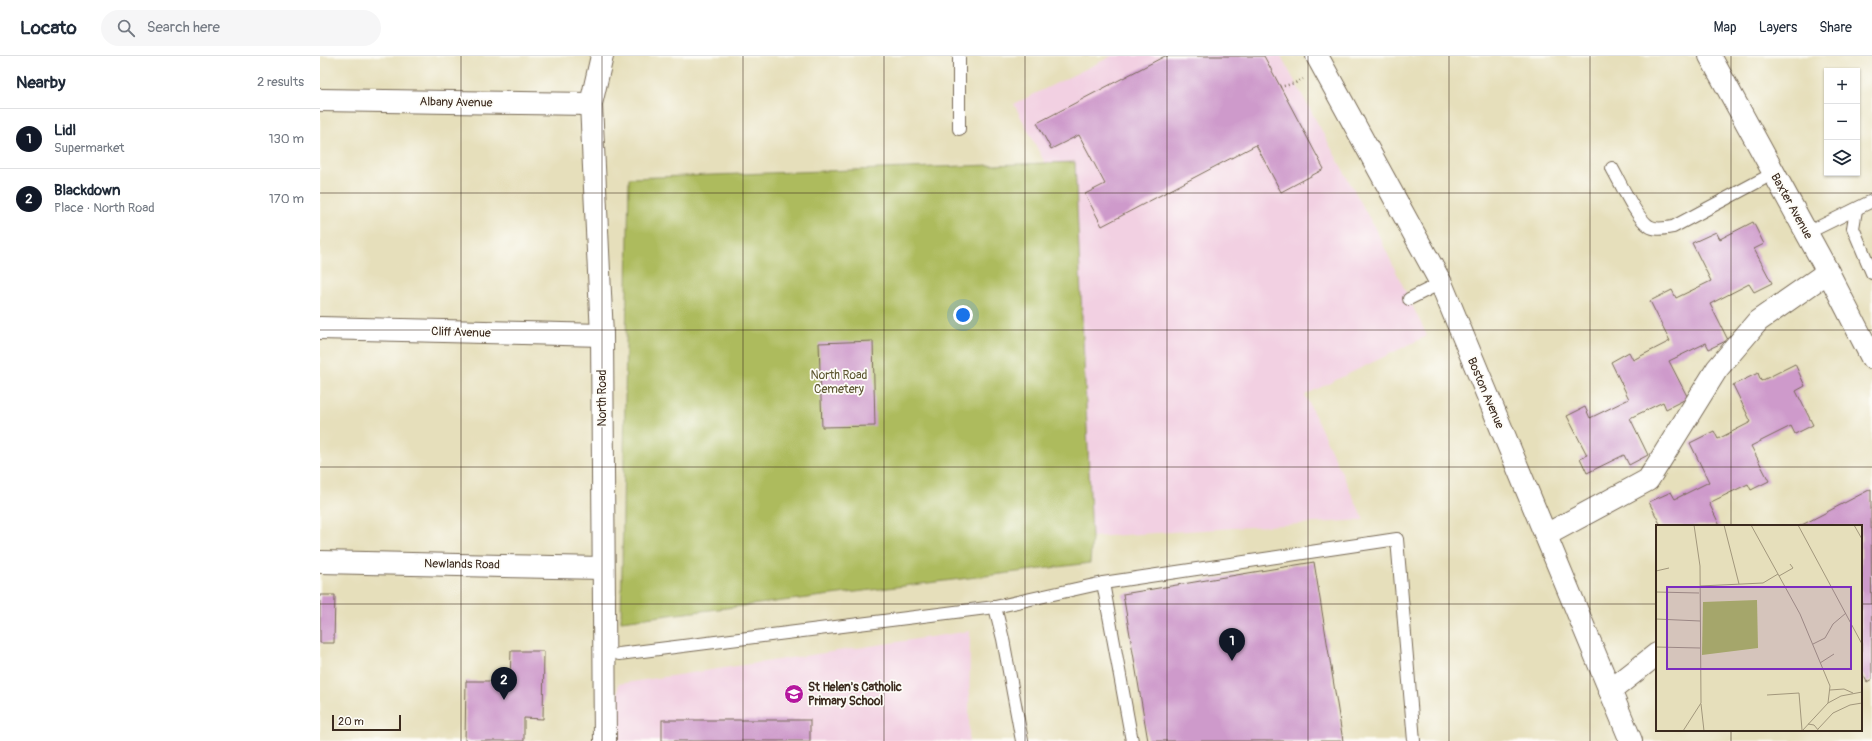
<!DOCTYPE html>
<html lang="en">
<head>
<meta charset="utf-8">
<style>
  body { margin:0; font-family:Pangolin,sans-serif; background:#f6f6f7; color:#1f2937 }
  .controls { position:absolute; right:12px; top:12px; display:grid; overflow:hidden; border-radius:0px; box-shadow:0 1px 3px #0004 }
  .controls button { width:36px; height:36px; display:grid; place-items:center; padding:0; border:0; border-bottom:1px solid #e0e1e3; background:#fff; color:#1f2937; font:20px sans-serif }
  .scale { position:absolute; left:12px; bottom:10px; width:69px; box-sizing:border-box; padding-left:4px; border:2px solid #3b2a1e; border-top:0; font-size:11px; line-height:14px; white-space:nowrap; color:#3b2a1e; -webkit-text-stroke:3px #fdfcf7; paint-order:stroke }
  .you { position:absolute; left:643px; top:259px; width:14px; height:14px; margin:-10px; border:3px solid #fff; border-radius:50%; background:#1a73e8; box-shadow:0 0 0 6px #1a73e833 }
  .badge { display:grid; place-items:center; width:26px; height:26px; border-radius:50%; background:#111827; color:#fff; font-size:13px; font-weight:700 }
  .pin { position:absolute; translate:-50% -33px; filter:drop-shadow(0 1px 2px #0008) }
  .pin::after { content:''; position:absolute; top:21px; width:14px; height:12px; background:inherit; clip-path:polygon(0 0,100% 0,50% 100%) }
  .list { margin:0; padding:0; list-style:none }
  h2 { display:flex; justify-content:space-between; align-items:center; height:52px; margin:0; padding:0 16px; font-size:17px }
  h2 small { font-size:13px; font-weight:400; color:#747a83 }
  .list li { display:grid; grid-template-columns:26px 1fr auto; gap:12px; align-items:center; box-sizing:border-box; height:60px; padding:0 16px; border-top:1px solid #e0e1e3 }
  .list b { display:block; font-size:15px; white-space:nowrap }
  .list p { margin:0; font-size:13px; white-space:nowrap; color:#747a83 }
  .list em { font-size:13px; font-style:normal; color:#747a83 }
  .icon { flex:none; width:22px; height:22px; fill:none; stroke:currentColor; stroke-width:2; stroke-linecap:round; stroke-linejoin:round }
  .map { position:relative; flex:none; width:1552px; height:685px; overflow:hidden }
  header { display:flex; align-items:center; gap:24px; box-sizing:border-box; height:56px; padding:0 20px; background:#fff; border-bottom:1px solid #e0e1e3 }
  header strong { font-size:19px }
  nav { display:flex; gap:22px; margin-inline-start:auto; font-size:14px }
  .search { width:280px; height:36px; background:#f6f6f7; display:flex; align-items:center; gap:10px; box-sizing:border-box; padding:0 14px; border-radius:22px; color:#747a83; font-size:15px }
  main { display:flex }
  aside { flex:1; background:#fff }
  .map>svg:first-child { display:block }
  .built { fill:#f2d0e2 }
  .green { fill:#adbb5d; stroke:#74723e }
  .building { fill:#ce9acb }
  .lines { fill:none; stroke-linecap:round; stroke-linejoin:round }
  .service-casing { stroke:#776955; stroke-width:14 }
  .minor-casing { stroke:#776955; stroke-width:24 }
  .path { stroke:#776955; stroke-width:2.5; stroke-dasharray:1 3; stroke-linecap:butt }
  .service { stroke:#fff; stroke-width:12 }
  .minor { stroke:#fff; stroke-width:22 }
  .grid { fill:none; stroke:#3b2a1e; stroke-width:1; stroke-opacity:0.55 }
  .labels { text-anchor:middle; stroke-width:3.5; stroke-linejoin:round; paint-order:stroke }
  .street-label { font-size:12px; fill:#3b2a1e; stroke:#fdfcf7 }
  .park-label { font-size:12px; fill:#5d5631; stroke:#fdfcf7 }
  .poi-label { font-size:12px; font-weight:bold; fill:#3b2a1e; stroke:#fdfcf7; text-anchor:start }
  .inset-road { fill:none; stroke:#a2977c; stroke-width:1 }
  .view { fill:#7b2cbf; fill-opacity:0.15; stroke:#7b2cbf; stroke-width:2 }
  .inset-edge { fill:none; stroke:#3b2a1e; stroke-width:2 }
</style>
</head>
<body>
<header>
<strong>Locato</strong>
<div class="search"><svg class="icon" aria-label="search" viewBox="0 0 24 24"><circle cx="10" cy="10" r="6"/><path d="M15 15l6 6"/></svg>Search here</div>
<nav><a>Map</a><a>Layers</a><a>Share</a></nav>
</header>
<main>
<aside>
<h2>Nearby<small>2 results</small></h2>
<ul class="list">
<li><span class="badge">1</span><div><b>Lidl</b><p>Supermarket</p></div><em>130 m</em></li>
<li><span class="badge">2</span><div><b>Blackdown</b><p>Place · North Road</p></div><em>170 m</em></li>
</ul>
</aside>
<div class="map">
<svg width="1552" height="685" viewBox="0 0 1552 685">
  <rect width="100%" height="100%" fill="#fdfcf7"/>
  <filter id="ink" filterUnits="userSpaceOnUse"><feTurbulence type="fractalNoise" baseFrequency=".025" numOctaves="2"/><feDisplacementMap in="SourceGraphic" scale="8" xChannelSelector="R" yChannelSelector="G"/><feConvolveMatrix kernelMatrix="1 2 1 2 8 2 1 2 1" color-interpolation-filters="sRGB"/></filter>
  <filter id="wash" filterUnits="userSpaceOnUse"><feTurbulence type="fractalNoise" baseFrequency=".012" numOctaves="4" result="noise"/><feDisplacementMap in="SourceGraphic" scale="16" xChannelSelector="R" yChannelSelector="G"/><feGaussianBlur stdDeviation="0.9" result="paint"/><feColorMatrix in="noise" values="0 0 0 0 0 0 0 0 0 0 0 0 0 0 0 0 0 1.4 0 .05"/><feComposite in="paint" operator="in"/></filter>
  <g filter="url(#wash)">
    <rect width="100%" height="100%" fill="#e6dfbb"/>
    <g class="built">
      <polygon points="792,0 961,0 1058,178 1107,280 985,339 1044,464 772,481 755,106 725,107 694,48"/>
      <polygon points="650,575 649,685 298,685 298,628"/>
    </g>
    <polygon class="green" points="755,106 772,481 770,507 301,565 309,122"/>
    <g id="blocks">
      <g class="building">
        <polygon points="845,0 944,0 1004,113 961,136 936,89 782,170 765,138 785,128 759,79 731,93 717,67"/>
        <polygon points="1433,166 1444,188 1434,193 1452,227 1434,236 1429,228 1390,248 1408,284 1389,293 1386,287 1349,305 1368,342 1346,353 1343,346 1310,362 1328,399 1309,409 1304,399 1267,417 1260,402 1267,399 1247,360 1265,351 1270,362 1309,343 1291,306 1309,296 1313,304 1350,285 1330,245 1352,234 1356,242 1391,225 1372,187 1396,176 1400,183"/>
        <polygon points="553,285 555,370 502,371 499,287"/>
        <polygon points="1475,308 1485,330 1476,335 1493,369 1475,378 1471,370 1431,390 1449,425 1431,434 1428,428 1389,447 1400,470 1341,470 1329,446 1351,436 1355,443 1389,426 1370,387 1394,375 1398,383 1431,366 1413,329 1438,317 1441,325"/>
        <polygon points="1551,433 1552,623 1547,626 1541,615 1541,470 1480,470"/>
        <polygon points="994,506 1023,685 828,685 803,538"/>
        <polygon points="0,539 15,539 14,587 0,587"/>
        <polygon points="191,595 224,595 223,663 204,662 204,685 145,685 146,625 190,625"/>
        <rect x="342" y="664" width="148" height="21"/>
      </g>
    </g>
  </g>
  <g filter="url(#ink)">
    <use href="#blocks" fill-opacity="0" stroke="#776955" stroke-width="1"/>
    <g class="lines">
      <g class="service-casing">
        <g id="service">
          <polyline points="639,0 639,73"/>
          <path d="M1292,112C1300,126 1316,162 1329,170C1336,175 1345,172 1353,171L1454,117"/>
          <polyline points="1536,154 1533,172 1552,217"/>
          <polyline points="1487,177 1552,145"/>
          <polyline points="1089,243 1121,227"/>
          <polyline points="783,527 812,685"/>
          <polyline points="675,551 683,583 702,685"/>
          <polyline points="299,598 675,551 783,527 1077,483 1094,685"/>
        </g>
      </g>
      <g class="minor-casing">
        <g id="minor">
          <polyline points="282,0 271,48 282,279 285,685"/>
          <polyline points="997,0 1121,227 1311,685"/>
          <polyline points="1390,0 1508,216 1552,302"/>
          <polyline points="0,44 271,48"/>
          <polyline points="0,272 282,279"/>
          <polyline points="1226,479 1328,424 1397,313 1438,265 1508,216"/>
          <polyline points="0,506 283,512"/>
          <polyline points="1290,635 1337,598"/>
        </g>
      </g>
      <polyline class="path" points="960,31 975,27 983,23"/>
      <use href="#service" class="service"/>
      <use href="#minor" class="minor"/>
    </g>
  </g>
  <path class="grid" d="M141,0V685M282,0V685M423,0V685M564,0V685M705,0V685M847,0V685M988,0V685M1129,0V685M1270,0V685M1411,0V470M0,137H1552M0,274H1552M0,411H1552M0,548H1337M1541,548H1552M1411,674V685"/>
  <defs>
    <g id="school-disc" transform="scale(1)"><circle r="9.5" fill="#b5179e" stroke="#fdfcf7"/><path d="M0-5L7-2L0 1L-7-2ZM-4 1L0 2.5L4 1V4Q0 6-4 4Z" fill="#fff"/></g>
  </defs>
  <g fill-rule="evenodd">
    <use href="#school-disc" x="474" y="638"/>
  </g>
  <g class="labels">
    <g class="street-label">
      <text transform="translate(136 46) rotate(1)" y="4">Albany Avenue</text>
      <text transform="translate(1472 150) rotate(61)" y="4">Baxter Avenue</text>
      <text transform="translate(141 276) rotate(2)" y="4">Cliff Avenue</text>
      <text transform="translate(1166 337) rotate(67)" y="4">Boston Avenue</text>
      <text transform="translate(282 342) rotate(-90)" y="4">North Road</text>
      <text transform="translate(142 508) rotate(1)" y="4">Newlands Road</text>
    </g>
    <g class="park-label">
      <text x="519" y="323">North Road<tspan x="519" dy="14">Cemetery</tspan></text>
    </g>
    <g class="poi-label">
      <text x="488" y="635">St Helen's Catholic<tspan x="488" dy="14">Primary School</tspan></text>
    </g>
  </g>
  <g transform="translate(1336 469)">
    <rect width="206" height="206" fill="#e6dfbb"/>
    <path d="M101,75L102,123L46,130L47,77Z" fill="#adbb5d"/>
    <path class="inset-road" d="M68,0L83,59M95,0L144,89L174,161L172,178M142,0L206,119M198,0L206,14M0,46L13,43M123,51L137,43L134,39M44,61L107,58L122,49M0,67L43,68M0,94L44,96M157,119L169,113L177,99L190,88M0,122L44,123M164,138L178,129M174,165L188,164L197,168M111,170L143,168L146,205M45,179L48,206M152,199L158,200L163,206M162,204L177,188L194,180L206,178M27,206L45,178L44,41L38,0M146,206L172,178L185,171L206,167"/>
    <path class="view" d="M11,62H195V144H11Z"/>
    <rect width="206" height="206" class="inset-edge"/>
  </g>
</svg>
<div class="controls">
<button>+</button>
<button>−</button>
<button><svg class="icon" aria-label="layers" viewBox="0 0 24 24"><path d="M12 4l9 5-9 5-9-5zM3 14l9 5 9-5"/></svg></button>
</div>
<div class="scale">20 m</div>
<div class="you"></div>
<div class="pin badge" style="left:912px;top:605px">1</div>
<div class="pin badge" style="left:184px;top:644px">2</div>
</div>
</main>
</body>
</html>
